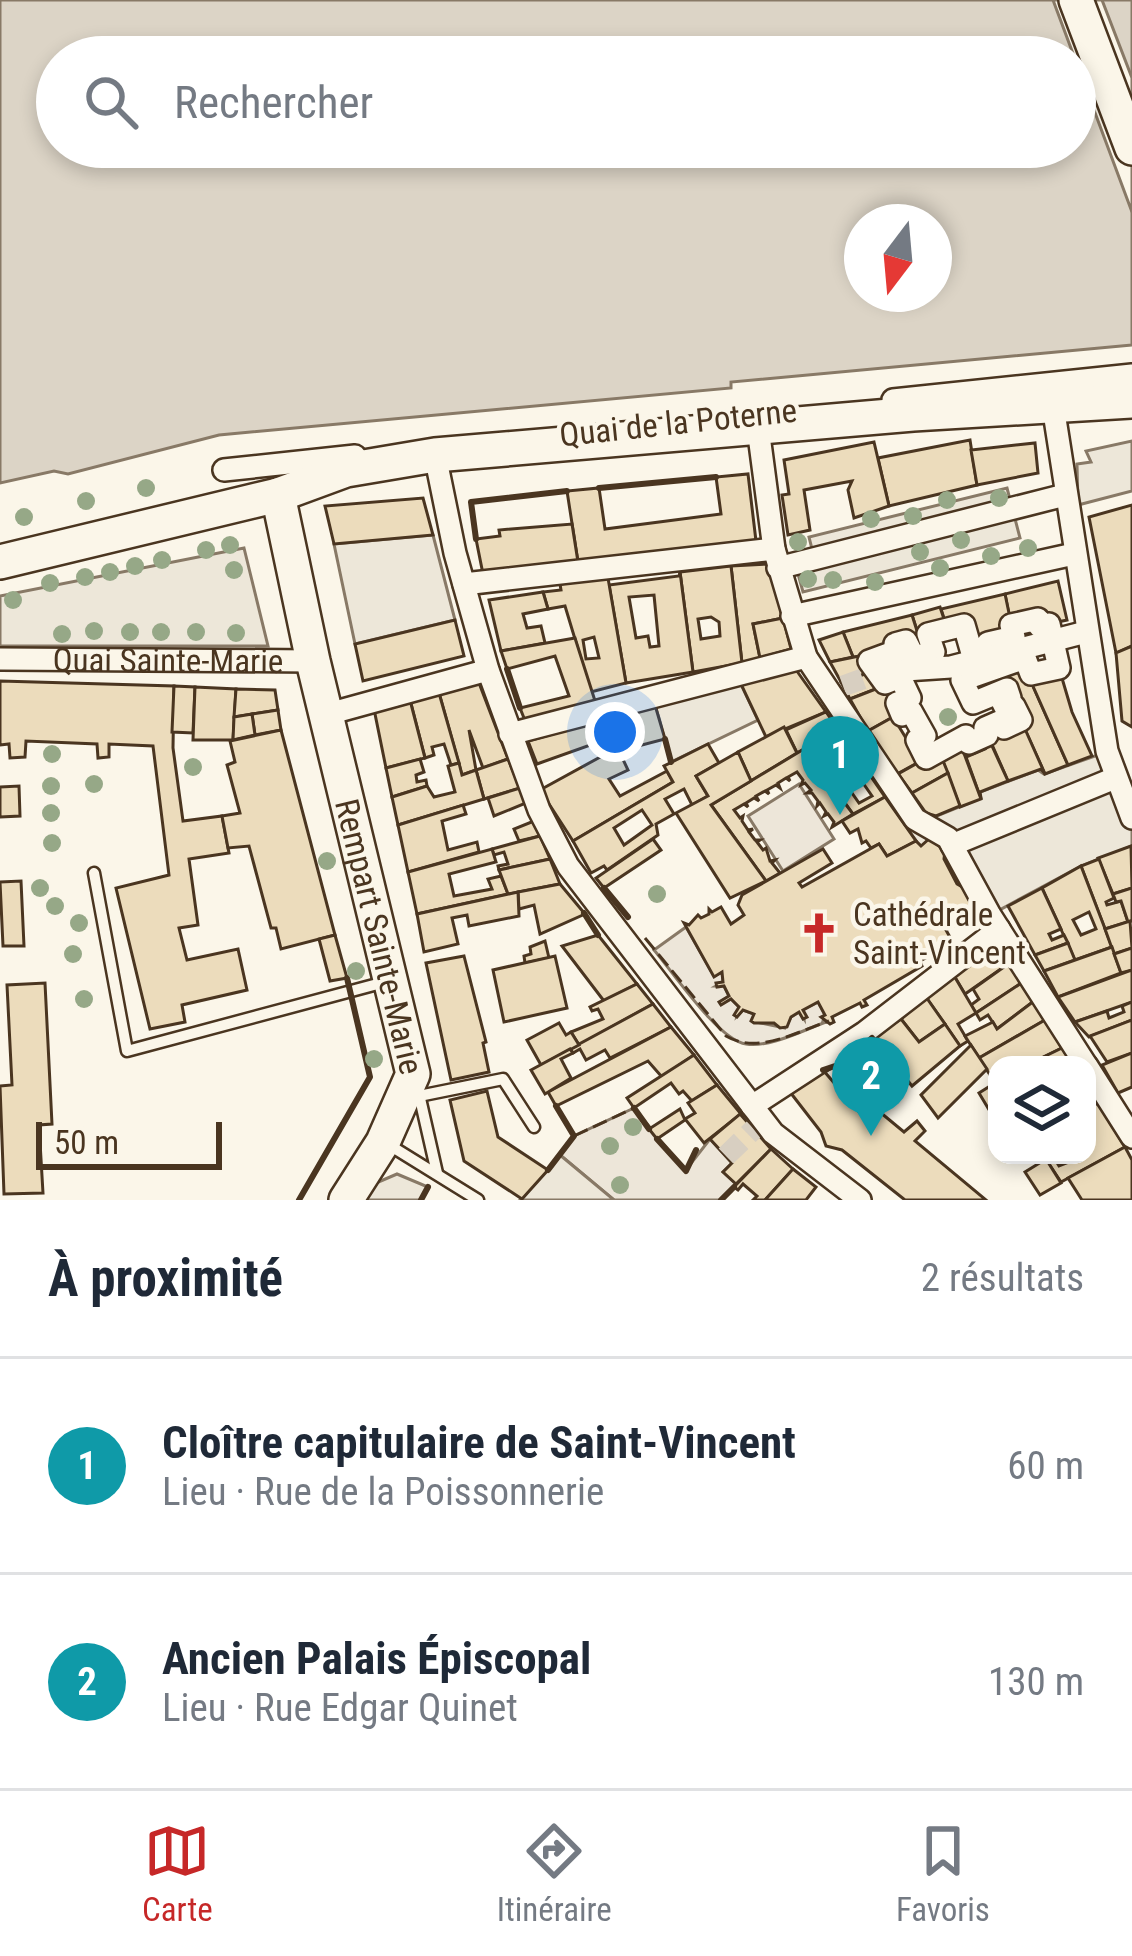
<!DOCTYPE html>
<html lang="fr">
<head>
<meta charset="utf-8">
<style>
  body { margin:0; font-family:"Roboto Condensed",sans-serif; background:#f2f2f3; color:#1f2937 }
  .controls { position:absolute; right:36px; bottom:36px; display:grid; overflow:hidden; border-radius:24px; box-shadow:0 6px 18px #0003 }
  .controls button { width:108px; height:108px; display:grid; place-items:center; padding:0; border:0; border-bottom:3px solid #e0e1e3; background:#fff; color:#1f2937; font:60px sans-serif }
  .compass { position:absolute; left:844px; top:204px; width:108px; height:108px; border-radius:50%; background:#fff; box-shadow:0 6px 18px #0003; rotate:196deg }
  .scale { position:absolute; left:36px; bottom:30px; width:186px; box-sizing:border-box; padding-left:12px; border:6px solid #4a3520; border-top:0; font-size:33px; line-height:42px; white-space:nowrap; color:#4a3520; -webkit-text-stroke:9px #fbf6e9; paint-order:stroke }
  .you { position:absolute; left:615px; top:732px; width:42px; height:42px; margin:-30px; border:9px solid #fff; border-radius:50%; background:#1a73e8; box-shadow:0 0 0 18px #1a73e833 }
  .badge { display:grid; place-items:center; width:78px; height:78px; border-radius:50%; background:#c62828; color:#fff; font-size:39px; font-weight:700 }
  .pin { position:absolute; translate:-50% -99px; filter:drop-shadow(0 3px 6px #0008) }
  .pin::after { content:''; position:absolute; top:63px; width:42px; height:36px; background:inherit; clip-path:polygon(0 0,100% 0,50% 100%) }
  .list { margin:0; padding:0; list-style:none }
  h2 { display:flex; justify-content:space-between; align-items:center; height:156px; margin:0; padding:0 48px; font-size:51px }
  h2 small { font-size:39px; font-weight:400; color:#747a83 }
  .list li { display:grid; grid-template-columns:78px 1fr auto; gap:36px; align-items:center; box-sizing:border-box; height:216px; padding:0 48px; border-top:3px solid #e0e1e3 }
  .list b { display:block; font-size:45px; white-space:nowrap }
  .list p { margin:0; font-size:39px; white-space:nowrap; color:#747a83 }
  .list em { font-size:39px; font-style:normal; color:#747a83 }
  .icon { flex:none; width:66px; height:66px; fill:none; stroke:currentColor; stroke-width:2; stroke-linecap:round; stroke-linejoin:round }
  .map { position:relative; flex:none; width:1132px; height:1200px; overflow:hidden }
  .search { position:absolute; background:#fff; box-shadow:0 6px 18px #0003; left:36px; right:36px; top:36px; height:132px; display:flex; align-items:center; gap:30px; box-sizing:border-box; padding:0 42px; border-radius:66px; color:#747a83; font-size:45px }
  .sheet { height:588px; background:#fff }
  nav { display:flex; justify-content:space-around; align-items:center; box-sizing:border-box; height:168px; border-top:3px solid #e0e1e3; background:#fff; font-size:33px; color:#747a83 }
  nav a { display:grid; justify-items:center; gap:6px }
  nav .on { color:#c62828 }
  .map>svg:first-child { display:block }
  .green { fill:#ede6d9; stroke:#887966; stroke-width:3 }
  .parking { fill:#ede7d9; stroke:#887966; stroke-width:3 }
  .water { fill:#dcd4c6; stroke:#887966; stroke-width:3; fill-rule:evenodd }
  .pier { fill:#fbf6e9; stroke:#887966; stroke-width:3 }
  .building { fill:#ecdcbc; stroke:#4a3520; stroke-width:3; fill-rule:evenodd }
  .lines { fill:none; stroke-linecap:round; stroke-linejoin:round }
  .street-tunnel { stroke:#d8cfc1; stroke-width:21; stroke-dasharray:21 10; stroke-linecap:butt }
  .lane-casing { stroke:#4a3520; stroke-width:15 }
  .street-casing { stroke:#4a3520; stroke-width:26 }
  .secondary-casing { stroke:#4a3520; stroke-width:38 }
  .lane { stroke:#fbf6e9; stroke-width:10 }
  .street { stroke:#fbf6e9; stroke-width:21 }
  .secondary { stroke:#fbf6e9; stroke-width:33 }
  .fence { stroke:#4a3520; stroke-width:3; stroke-dasharray:15 6; stroke-linecap:butt }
  .wall { stroke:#4a3520; stroke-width:6 }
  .tree { fill:#96a887 }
  .labels { text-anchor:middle; stroke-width:9; stroke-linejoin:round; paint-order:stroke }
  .street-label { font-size:33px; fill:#4a3520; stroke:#fbf6e9 }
  .poi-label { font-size:33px; fill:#4a3520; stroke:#fbf6e9; text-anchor:start }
</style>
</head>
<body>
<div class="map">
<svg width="1132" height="1200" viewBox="0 0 1132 1200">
  <rect width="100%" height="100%" fill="#fbf6e9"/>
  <g class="green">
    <polygon points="799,784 834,839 783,871 748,816"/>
    <path d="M686,927L714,976L722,972L723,982L716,986H724L729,996L719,1003L731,999L739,1007L737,1016L743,1010L754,1014L756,1022L785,1028L791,1017L799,1012L804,1019L803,1010L818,1002L825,1015L823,1021H829C805,1029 771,1048 746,1044C719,1041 673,972 654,950Z"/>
    <polygon points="634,1108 685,1171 710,1139 732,1163 723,1172 736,1184 721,1200 614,1200 560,1155 574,1136"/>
  </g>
  <g class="parking">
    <polygon points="1132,441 1132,491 1078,505 1077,464 1091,462 1086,451"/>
    <polygon points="1007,488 1020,538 803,592 797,570 816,565 809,537"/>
    <polygon points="433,535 455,620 355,644 334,544"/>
    <polygon points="244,548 268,646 0,646 0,596"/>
    <polygon points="740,682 758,720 671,762 655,705"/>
    <polygon points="1112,750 1132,800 1132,846 1081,866 979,921 973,904 944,859 946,854 937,843 931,841 921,846 917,842 897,815 915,819 926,813 937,816 981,798 980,792 1038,770 1044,774"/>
    <polygon points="560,1155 614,1200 520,1200"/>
    <polygon points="397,1174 428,1187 421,1200 365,1200 376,1183"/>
  </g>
  <path class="water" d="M0,0H1132V345L731,382V388L219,435L68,474L54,471L0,483ZM57,57H1075V147H57ZM862,222H934V294H862Z"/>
  <polygon class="pier" points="1053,0 1102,0 1132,78 1132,212"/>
  <g class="building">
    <polygon points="970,440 977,485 889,506 878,458"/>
    <polygon points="874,442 889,506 854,518 848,490 852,481 804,490 810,530 788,535 782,495 789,494 784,460"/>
    <polygon points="1035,443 1038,473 977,485 971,450"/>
    <polygon points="748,474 756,541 578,562 567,491 599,488 605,529 721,514 716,477"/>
    <polygon points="423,498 433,535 334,544 325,506"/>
    <polygon points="1132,505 1132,646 1116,653 1089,517"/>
    <polygon points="572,524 578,562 483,574 476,539 500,536 499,530"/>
    <polygon points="769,564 783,618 753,624 760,658 742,663 731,566"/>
    <path d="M731,566L742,663L693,672L680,572ZM711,617L719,622L720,636L701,639L698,619Z"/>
    <path d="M680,572L693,672L626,683L609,585L679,576ZM654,595L659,646L650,647L648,636L636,638L629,597Z"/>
    <path d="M608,578L626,683L591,692L565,606L548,609L543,592L561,590L560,584ZM594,637L599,658L586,659L583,640Z"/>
    <polygon points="1058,581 1067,620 1039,626 1011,625 1005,594"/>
    <polygon points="543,592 548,609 523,614 527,628 541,626 545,643 501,651 489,600"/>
    <polygon points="1005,594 1014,637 972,653 964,625 947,628 941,609"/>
    <polygon points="940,607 947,628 925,655 912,615"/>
    <polygon points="912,615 924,653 853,657 843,632"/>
    <polygon points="783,618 791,649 760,658 753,624"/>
    <polygon points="455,620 464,656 363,681 355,644"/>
    <polygon points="843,632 853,657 830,662 819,640"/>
    <polygon points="575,638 596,704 526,723 520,708 569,696 555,656 507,669 501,651"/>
    <polygon points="1132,646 1132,727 1122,721 1116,653"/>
    <polygon points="869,654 874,671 841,682 830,662"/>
    <polygon points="1021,659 1068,765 1045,774 997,668"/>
    <polygon points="794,667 826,712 766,737 740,682"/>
    <polygon points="1059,668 1072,712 1092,756 1068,765 1028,675"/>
    <polygon points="874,671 886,685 850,699 841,682"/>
    <polygon points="0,681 174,686 173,748 183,821 222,816 229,853 189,859 198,925 179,928 187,960 238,949 247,990 182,1005 185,1022 150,1029 116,888 169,875 153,746 109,744 109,757 98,758 97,744 26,741 25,757 10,758 9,744 0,745"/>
    <polygon points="479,683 508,759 483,768 469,730 476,770 462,775 439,693"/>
    <polygon points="886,685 900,713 868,731 850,699"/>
    <polygon points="174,686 195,687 193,733 172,732"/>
    <polygon points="195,687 236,689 233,740 193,740"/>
    <polygon points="236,689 275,690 278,710 234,717"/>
    <polygon points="439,693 459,763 451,765 444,744 432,747 434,755 425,758 410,700"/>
    <polygon points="410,700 425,758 386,768 374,709"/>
    <polygon points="655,705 665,739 619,751 628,770 609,779 620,796 667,771 673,782 573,841 540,790 602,756 593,744 537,764 528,741"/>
    <polygon points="278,710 281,730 255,735 252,714"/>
    <polygon points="826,712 847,742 811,763 804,749 797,753 786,730"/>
    <polygon points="252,714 255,735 233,740 234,717"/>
    <polygon points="893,717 906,738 914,734 919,762 897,774 868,731"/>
    <polygon points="1021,720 1045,774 1041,769 1008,781 986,731"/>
    <polygon points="784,727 797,753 751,781 738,752"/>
    <polygon points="281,730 335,935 281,949 276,928 271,928 249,846 228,848 222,816 240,813 227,765 235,762 230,741"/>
    <polygon points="987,735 1008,781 980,792 981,799 966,757 985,749 980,738"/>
    <polygon points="959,740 981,799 960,807 939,751"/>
    <path d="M847,742L885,797L853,814L815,761ZM849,763L872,796L859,803L836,770Z"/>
    <path d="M708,744L719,763L696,776L708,796L692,805L684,789L665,799L674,814L656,824L658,835L607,870L604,866L591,873L573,841L673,782L664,766ZM642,810L652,825L624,845L614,828Z"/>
    <polygon points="804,749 853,814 832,827 834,822 828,814 824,816 826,812 820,803 817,806 818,801 812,793 807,793 811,790 805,783 801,785 803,780 797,772 788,777 790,781 786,778 778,783 780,788 776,785 767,790 769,794 765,791 756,796 759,801 754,798 746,803 748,807 744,804 734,810 740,818 743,816 742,821 748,830 753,829 749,832 755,840 760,840 757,842 763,850 766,848 770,861 775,860 772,863 780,873 766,881 711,805"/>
    <polygon points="939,751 948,773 912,793 898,774"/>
    <polygon points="738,752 751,781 711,805 766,881 730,898 676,813 708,796 696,776"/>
    <polygon points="420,759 424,772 416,775 417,782 426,780 427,786 392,797 386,768"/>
    <polygon points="508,759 520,788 484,799 476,770"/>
    <polygon points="459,763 462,775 476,770 484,799 398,825 392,797 427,786 434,797 455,792 448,766"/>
    <polygon points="948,773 960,806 936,816 926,813 912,793"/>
    <polygon points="19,786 20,816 0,817 0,787"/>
    <polygon points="520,788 526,803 494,816 488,798"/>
    <polygon points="885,797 916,841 887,856 879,844 871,848 866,841 862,843 858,829 850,833 842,821"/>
    <polygon points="463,805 466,814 442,821 448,850 477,842 479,852 408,872 398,825"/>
    <polygon points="534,821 540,836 519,841 514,829"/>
    <polygon points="540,836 550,859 499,870 498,866 508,864 504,852 494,855 492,849"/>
    <polygon points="930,838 945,851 944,859 957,884 964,888 973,905 959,914 963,921 946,930 951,939 933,949 935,953 920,961 922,966 864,1000 867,1005 862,1007 860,1003 832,1017 834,1022 830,1024 821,1017 825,1015 818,1002 803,1010 807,1017 803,1019 799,1012 791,1017 787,1027 780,1028 774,1023 754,1023 751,1021 754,1014 743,1010 737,1017 734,1015 739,1007 731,999 721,1005 719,1002 729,996 724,986 717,987 716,983 723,982 722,972 714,977 684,923 689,925 698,915 701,918 709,914 709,909 712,912 721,907 731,924 744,915 738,905 742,895 823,849 832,863 799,883 802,887 879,844 887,856 916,841 921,846"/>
    <polygon points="653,839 661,850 604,888 596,878"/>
    <polygon points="1131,846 1132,888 1113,894 1098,858"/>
    <polygon points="492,849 496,862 449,874 454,896 492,889 488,879 501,876 508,894 417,914 408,872"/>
    <polygon points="550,859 560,884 508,894 499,870"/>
    <polygon points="1099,859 1114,898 1106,902 1107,905 1121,901 1128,922 1105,929 1081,866"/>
    <path d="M1081,866L1112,947L1075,960L1042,888ZM1089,912L1096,929L1081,935L1073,920Z"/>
    <polygon points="21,881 24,946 3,946 0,882"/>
    <polygon points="560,884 585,914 540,934 534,905 519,909 518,892"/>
    <polygon points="1042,888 1061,929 1049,934 1052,940 1064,935 1068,943 1035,955 1008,906"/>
    <polygon points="1132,888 1132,921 1128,922 1121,901 1116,902 1113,894"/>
    <polygon points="518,892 519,916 469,926 467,915 452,918 458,944 424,952 417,914"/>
    <polygon points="1130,921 1132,948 1114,954 1105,929"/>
    <polygon points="335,935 347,978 330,981 319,939"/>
    <polygon points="598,935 637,984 604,1001 562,946"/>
    <polygon points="545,941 549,958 525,963 524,956 531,954 530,947"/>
    <polygon points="998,942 1011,962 965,994 953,974"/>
    <polygon points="1068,943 1075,960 1044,971 1035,955"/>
    <polygon points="1112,947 1121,973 1058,997 1044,971"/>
    <polygon points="1132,948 1132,970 1121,973 1114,954"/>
    <polygon points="464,956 486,1042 483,1043 489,1072 451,1080 426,963"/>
    <polygon points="555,956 567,1008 504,1022 493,970"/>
    <polygon points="1011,962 1023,982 976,1013 971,1005 979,999 973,989"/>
    <polygon points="1132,970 1132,1002 1075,1022 1058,997"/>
    <polygon points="953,974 976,1013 958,1024 968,1041 960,1046 926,997"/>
    <polygon points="1023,982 1034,1001 997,1029 988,1015 980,1020 976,1013"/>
    <polygon points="45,983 52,1124 39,1125 43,1193 4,1194 0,1086 12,1085 7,985"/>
    <polygon points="637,984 653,1004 579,1045 571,1032 603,1019 598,1009 592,1011 590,1007"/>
    <polygon points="926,997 945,1024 919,1042 901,1019"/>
    <polygon points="1034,1001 1045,1020 979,1058 965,1036 993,1022 997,1029"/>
    <polygon points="1132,1002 1132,1020 1089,1037 1075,1022 1107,1011 1109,1018 1124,1012 1122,1006"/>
    <polygon points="653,1004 671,1027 610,1058 605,1050 586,1060 580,1049 573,1053 570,1049"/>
    <polygon points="901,1019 919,1042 945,1024 960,1046 912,1086 873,1037"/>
    <polygon points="1045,1020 1062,1048 1027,1065 997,1065 994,1081 979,1058"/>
    <polygon points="1132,1020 1132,1053 1107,1062 1090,1036"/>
    <polygon points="559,1023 566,1035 571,1032 579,1045 541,1065 527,1040"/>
    <polygon points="671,1027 694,1055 662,1077 648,1061 556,1106 548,1092"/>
    <polygon points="971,1045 987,1069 938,1118 921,1095"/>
    <polygon points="1062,1048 1073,1065 1027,1065"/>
    <polygon points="570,1049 573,1053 561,1059 571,1078 545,1094 531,1070"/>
    <polygon points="1132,1053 1132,1087 1118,1093 1102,1065"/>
    <polygon points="694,1055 717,1085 692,1101 683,1091 679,1094 671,1083 634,1108 627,1098"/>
    <polygon points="823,1070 866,1120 875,1108 904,1132 917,1121 925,1131 915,1141 986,1200 905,1200 842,1150 826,1146 821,1132 790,1092"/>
    <polygon points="995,1083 997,1085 997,1123 979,1093"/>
    <polygon points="717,1085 741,1114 704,1143 685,1119 695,1113 688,1103"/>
    <polygon points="487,1091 498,1137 548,1170 522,1199 464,1161 450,1100"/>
    <polygon points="1098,1103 1125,1147 1061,1182 1043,1155 1062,1155 1056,1161 1059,1166 1087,1155 1087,1109"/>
    <polygon points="680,1109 685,1120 657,1139 649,1129"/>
    <polygon points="740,1114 771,1149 736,1184 723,1172 732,1163 710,1139"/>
    <polygon points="1125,1147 1132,1160 1132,1200 1082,1200 1068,1178"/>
    <polygon points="771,1149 793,1169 765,1200 753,1200 757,1196 743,1184 738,1190 734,1187"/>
    <polygon points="1046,1159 1061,1183 1040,1195 1025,1172"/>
    <polygon points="793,1169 816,1187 806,1200 765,1200"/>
  </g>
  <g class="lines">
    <g class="street-tunnel">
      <polyline points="843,686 876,674"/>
      <polyline points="726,1156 754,1129"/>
    </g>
    <g class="lane-casing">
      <g id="lane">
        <polyline points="94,873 127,1051 385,982"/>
        <polyline points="419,1094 437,1173"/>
        <polyline points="419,1096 503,1079 534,1127"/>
        <polyline points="386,1143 478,1200"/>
      </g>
    </g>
    <g class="street-casing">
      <g id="street">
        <polyline points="893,400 1132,375"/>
        <polyline points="1053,406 1107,751 1132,818"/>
        <polyline points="758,428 774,549 806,657 915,819 948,838 990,915 1086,1065"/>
        <polyline points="435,455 455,553 488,670 539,810 568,866 773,1133 860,1200"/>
        <polyline points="224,470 355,456"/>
        <polyline points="778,568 1065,495"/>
        <polyline points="464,584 774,549"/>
        <polyline points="792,616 1074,554"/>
        <polygon points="1038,619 1039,626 1049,624 1059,668 1031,674 1025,658 962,680 973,703 1007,689 1010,698 1002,701 1006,709 1014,706 1021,720 1004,728 1001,721 985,728 987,735 969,743 966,736 926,758 917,740 925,736 911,711 902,715 897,703 910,698 900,677 885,683 869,661 888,654 891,661 900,662 895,644 906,641 914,657 934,652 928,634 964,625 972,653 987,649 988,643 1014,637 1011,625"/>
        <path id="s1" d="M0,659L313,661"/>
        <polyline points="905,670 951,667 1086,632"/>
        <polyline points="328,714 488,670"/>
        <polyline points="510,734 806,657"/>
        <polyline points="952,845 1115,778"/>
        <polyline points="1087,1066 1132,1137"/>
        <polyline points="752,1106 864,1033 999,929"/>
      </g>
    </g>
    <g class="secondary-casing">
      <g id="secondary">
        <polyline points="1076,0 1132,148"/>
        <path id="s2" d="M278,495L313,661L413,1074L383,1142L346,1200"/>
        <polyline points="0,562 278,495 346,470 435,455 913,414 1132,401"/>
      </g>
    </g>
    <use href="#lane" class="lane"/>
    <use href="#street" class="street"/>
    <use href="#secondary" class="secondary"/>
    <g class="fence">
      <path d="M645,938L726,1036C758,1055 796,1032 829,1021"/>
      <polyline points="574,1136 634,1108"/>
    </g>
    <g class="wall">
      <polyline points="599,488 716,477"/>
      <polyline points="476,539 471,502 567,491"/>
      <polyline points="507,669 520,708"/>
      <polyline points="665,739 671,762"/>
      <polyline points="604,888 628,917"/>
      <polyline points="584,913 598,935"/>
      <polyline points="823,1070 844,1063 872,1038"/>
      <polyline points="634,1108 649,1129"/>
      <polyline points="657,1139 686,1171 696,1150"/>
      <polyline points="548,1170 574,1136 556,1106"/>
      <polyline points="299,1200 370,1077 347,978"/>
      <polyline points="421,1200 428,1187"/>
      <polyline points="721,1200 734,1187"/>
    </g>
  </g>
  <g class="tree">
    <circle cx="146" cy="488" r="9"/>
    <circle cx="999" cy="498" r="9"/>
    <circle cx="947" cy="500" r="9"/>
    <circle cx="86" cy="501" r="9"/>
    <circle cx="913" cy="516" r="9"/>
    <circle cx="24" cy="517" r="9"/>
    <circle cx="871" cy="519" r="9"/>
    <circle cx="961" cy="540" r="9"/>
    <circle cx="798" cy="542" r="9"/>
    <circle cx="230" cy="545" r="9"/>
    <circle cx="1028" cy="548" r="9"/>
    <circle cx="206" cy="550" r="9"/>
    <circle cx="920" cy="552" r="9"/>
    <circle cx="991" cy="556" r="9"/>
    <circle cx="162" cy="560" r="9"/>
    <circle cx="135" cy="566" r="9"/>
    <circle cx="940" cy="568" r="9"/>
    <circle cx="234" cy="570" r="9"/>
    <circle cx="110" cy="572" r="9"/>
    <circle cx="85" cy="577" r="9"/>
    <circle cx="808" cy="579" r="9"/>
    <circle cx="833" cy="580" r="9"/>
    <circle cx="875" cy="582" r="9"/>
    <circle cx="50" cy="583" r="9"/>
    <circle cx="13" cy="600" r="9"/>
    <circle cx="94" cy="631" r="9"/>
    <circle cx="130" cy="632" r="9"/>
    <circle cx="161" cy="632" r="9"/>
    <circle cx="196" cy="632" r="9"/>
    <circle cx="236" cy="633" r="9"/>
    <circle cx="62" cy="634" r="9"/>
    <circle cx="948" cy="717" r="9"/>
    <circle cx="52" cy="754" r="9"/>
    <circle cx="193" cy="767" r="9"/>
    <circle cx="94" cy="784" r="9"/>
    <circle cx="51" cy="786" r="9"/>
    <circle cx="51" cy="813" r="9"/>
    <circle cx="52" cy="843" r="9"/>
    <circle cx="327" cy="861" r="9"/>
    <circle cx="40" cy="888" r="9"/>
    <circle cx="657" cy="894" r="9"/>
    <circle cx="55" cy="906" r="9"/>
    <circle cx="79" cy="923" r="9"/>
    <circle cx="73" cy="954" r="9"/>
    <circle cx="356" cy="971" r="9"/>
    <circle cx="84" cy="999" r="9"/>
    <circle cx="374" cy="1059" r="9"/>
    <circle cx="633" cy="1127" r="9"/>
    <circle cx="610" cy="1146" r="9"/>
    <circle cx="620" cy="1185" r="9"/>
  </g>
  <defs>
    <g id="church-bare" transform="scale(3.24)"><path d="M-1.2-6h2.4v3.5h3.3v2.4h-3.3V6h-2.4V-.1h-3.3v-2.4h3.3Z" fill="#c62828" stroke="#fbf6e9" stroke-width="2.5" paint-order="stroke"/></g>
  </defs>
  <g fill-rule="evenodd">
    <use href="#church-bare" x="819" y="933"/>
  </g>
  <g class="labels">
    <g class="street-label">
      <text transform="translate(678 422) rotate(-6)" y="12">Quai de la Poterne</text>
      <text dy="12" stroke="none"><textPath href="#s1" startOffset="168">Quai Sainte-Marie</textPath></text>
      <text dy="12" stroke="none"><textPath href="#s2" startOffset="453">Rempart Sainte-Marie</textPath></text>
    </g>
    <g class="poi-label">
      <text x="853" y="926">Cathédrale<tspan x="853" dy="38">Saint-Vincent</tspan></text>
    </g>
  </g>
</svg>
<div class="controls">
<button><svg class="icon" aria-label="layers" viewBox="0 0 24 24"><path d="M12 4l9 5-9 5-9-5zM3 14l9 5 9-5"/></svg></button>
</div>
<svg class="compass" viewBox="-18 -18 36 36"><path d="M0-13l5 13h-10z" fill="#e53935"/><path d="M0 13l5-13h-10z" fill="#747a83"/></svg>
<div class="scale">50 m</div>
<div class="you"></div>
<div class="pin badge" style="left:840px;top:815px;background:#0f9aa8">1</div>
<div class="pin badge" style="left:871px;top:1136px;background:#0f9aa8">2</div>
<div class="search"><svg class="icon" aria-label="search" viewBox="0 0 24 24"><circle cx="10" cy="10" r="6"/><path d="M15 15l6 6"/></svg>Rechercher</div>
</div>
<section class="sheet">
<h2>À proximité<small>2 résultats</small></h2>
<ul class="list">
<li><span class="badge" style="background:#0f9aa8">1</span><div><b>Cloître capitulaire de Saint-Vincent</b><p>Lieu · Rue de la Poissonnerie</p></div><em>60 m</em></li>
<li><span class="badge" style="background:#0f9aa8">2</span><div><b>Ancien Palais Épiscopal</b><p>Lieu · Rue Edgar Quinet</p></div><em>130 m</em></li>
</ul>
</section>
<nav>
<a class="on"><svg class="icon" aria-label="map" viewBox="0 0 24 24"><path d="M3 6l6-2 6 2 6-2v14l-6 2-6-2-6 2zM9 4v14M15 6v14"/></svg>Carte</a>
<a><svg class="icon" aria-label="directions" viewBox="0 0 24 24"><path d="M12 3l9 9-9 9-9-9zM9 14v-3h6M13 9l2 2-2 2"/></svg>Itinéraire</a>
<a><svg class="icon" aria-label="saved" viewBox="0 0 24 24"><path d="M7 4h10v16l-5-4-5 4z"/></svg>Favoris</a>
</nav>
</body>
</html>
